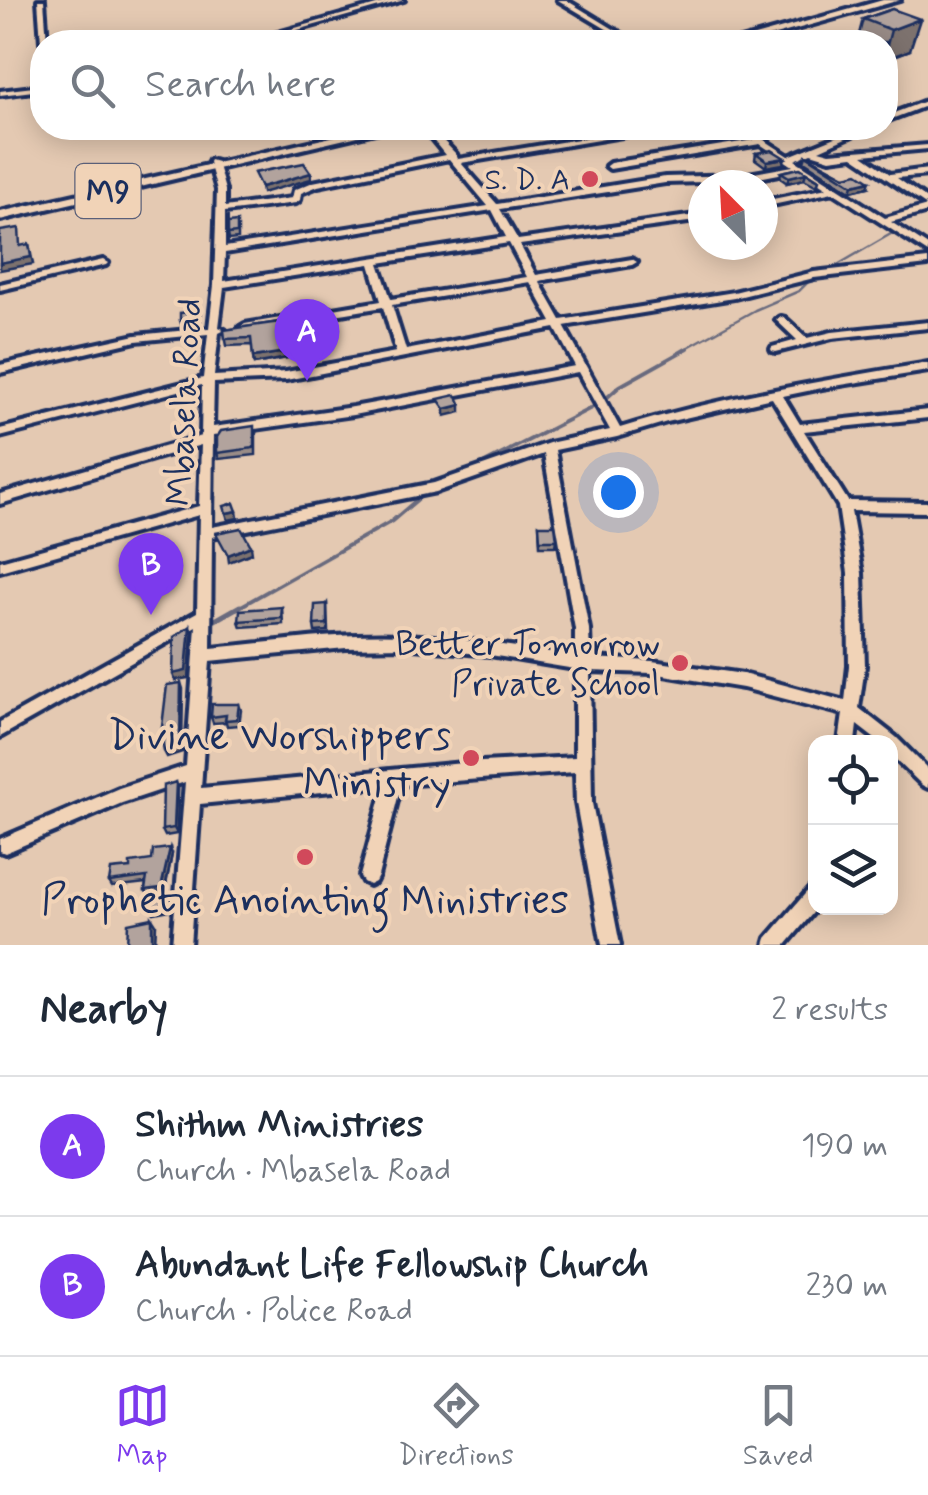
<!DOCTYPE html>
<html lang="en">
<head>
<meta charset="utf-8">
<style>
  body { margin:0; font-family:Mynerve,sans-serif; background:#f6f6f7; color:#1f2937 }
  .controls { position:absolute; right:30px; bottom:30px; display:grid; overflow:hidden; border-radius:20px; box-shadow:0 5px 25px #0003 }
  .controls button { width:90px; height:90px; display:grid; place-items:center; padding:0; border:0; border-bottom:2px solid #e0e1e3; background:#fff; color:#1f2937; font:50px sans-serif }
  .compass { position:absolute; left:688px; top:170px; width:90px; height:90px; border-radius:50%; background:#fff; box-shadow:0 5px 25px #0003; rotate:336deg }
  .you { position:absolute; left:618px; top:492px; width:35px; height:35px; margin:-25px; border:8px solid #fff; border-radius:50%; background:#1a73e8; box-shadow:0 0 0 15px #1a73e833 }
  .badge { display:grid; place-items:center; width:65px; height:65px; border-radius:50%; background:#7c3aed; color:#fff; font-size:32px; font-weight:700 }
  .pin { position:absolute; translate:-50% -82px; filter:drop-shadow(0 2px 5px #0008) }
  .pin::after { content:''; position:absolute; top:52px; width:35px; height:30px; background:inherit; clip-path:polygon(0 0,100% 0,50% 100%) }
  .list { margin:0; padding:0; list-style:none }
  h2 { display:flex; justify-content:space-between; align-items:center; height:130px; margin:0; padding:0 40px; font-size:42px }
  h2 small { font-size:32px; font-weight:400; color:#747a83 }
  .list li { display:grid; grid-template-columns:65px 1fr auto; gap:30px; align-items:center; box-sizing:border-box; height:140px; padding:0 40px; border-top:2px solid #e0e1e3 }
  .list b { display:block; font-size:38px; white-space:nowrap }
  .list p { margin:0; font-size:32px; white-space:nowrap; color:#747a83 }
  .list em { font-size:32px; font-style:normal; color:#747a83 }
  .icon { flex:none; width:55px; height:55px; fill:none; stroke:currentColor; stroke-width:2; stroke-linecap:round; stroke-linejoin:round }
  .map { position:relative; flex:none; width:928px; height:945px; overflow:hidden }
  .search { position:absolute; background:#fff; box-shadow:0 5px 25px #0003; left:30px; right:30px; top:30px; height:110px; display:flex; align-items:center; gap:25px; box-sizing:border-box; padding:0 35px; border-radius:40px; color:#747a83; font-size:38px }
  .sheet { height:410px; background:#fff }
  nav { display:flex; justify-content:space-around; align-items:center; box-sizing:border-box; height:140px; border-top:2px solid #e0e1e3; background:#fff; font-size:28px; color:#747a83 }
  nav a { display:grid; justify-items:center; gap:5px }
  nav .on { color:#7c3aed }
  .map>svg:first-child { display:block }
  .lines { fill:none; stroke-linecap:round; stroke-linejoin:round }
  .stream-far2 { stroke:#696b7e; stroke-width:2.5 }
  .stream-far1 { stroke:#696b7e; stroke-width:4 }
  .stream { stroke:#696b7e; stroke-width:5 }
  .street-casing { stroke:#1b2f5e; stroke-width:8 }
  .primary-casing { stroke:#1b2f5e; stroke-width:8 }
  .street { fill:#f1d3b7; fill-rule:evenodd }
  .primary { fill:#f1d3b7; fill-rule:evenodd }
  .wall { fill:#998c87; stroke:#1b2f5e; stroke-width:2.5 }
  .shaded-wall { fill:#7d726e; stroke:#1b2f5e; stroke-width:2.5 }
  .building { fill:#b2a39d; stroke:#1b2f5e; stroke-width:2.5 }
  .poi-dot { fill:#d1495b; stroke:#f1d3b7; stroke-width:4 }
  .labels { text-anchor:middle; stroke-width:8; stroke-linejoin:round; paint-order:stroke }
  .far-poi-label { font-size:30px; fill:#1b2f5e; stroke:#f1d3b7; text-anchor:end }
  .shield { fill:#f1d3b7; stroke:#5b6079; stroke-width:2.5 }
  .shield-label { font-size:32px; font-weight:bold; fill:#1b2f5e }
  .street-label { font-size:35px; fill:#1b2f5e; stroke:#f1d3b7 }
  .poi-label { font-size:35px; fill:#1b2f5e; stroke:#f1d3b7; text-anchor:end }
  .near-poi-label { font-size:42px; fill:#1b2f5e; stroke:#f1d3b7; text-anchor:end }
</style>
</head>
<body>
<div class="map">
<svg width="928" height="945" viewBox="0 0 928 945">
  <rect width="100%" height="100%" fill="#e4c9b2"/>
  <filter id="ink" filterUnits="userSpaceOnUse"><feTurbulence type="fractalNoise" baseFrequency=".01" numOctaves="2"/><feDisplacementMap in="SourceGraphic" scale="20" xChannelSelector="R" yChannelSelector="G"/><feConvolveMatrix kernelMatrix="1 2 1 2 8 2 1 2 1" color-interpolation-filters="sRGB"/></filter>
  <g filter="url(#ink)">
    <g class="lines">
      <g class="stream-far2">
        <polyline points="827,271 896,231"/>
        <polyline points="683,350 755,310 799,291 813,277"/>
      </g>
      <g class="stream-far1">
        <polyline points="471,470 601,403 620,386 688,348"/>
        <polyline points="236,609 392,521 426,492"/>
      </g>
      <polyline class="stream" points="210,623 240,606"/>
      <g class="street-casing">
        <g id="street">
          <polygon points="38,0 44,0 47,42 42,44 41,42"/>
          <polygon points="394,0 404,0 255,42 246,42"/>
          <polygon points="558,0 566,0 635,42 628,42"/>
          <polygon points="42,86 42,90 0,95 0,91"/>
          <polygon points="928,100 928,105 886,121 886,116"/>
          <path d="M423,128H431L456,154L458,159L646,128H662L658,130L461,163L497,204L665,177L743,175L793,166L760,144L610,169L606,166L610,163L754,140L737,128H746L789,156L858,128H868L819,150L830,153L928,145V149L863,155L890,174L928,169V175L897,178L928,200V212L891,222L928,246V253L833,192L763,207V201L827,188L799,170L743,181L665,183L500,209L518,240L703,214V220L520,245L536,275L632,259L637,262L632,265L539,281L561,320L734,292L814,272L928,259V265L814,278L734,298L564,326L620,428C720,397 825,380 928,363V371L822,388L783,396L800,424L928,410V418L804,431L848,501L928,502V512L851,511L862,573L865,666L859,708L896,737L928,769V788L922,785L890,754V742H879L857,725L855,742H839L843,714L743,688L652,673L590,671L592,803L620,945H602L576,803L575,772L401,785L378,876L375,882L369,885L363,882L360,876L384,786L200,804L190,945H172L185,782L122,803L5,853L0,851V839L119,788L186,766L196,626L0,737V722L197,612L199,515L0,571V561L199,506L201,445L0,504V494L201,436L202,385L0,437V429L203,378L208,334L136,341L0,373V365L136,335L209,328L214,285L217,190L209,162L210,160L217,162L225,190V207L292,198L294,190L313,182L445,155ZM811,153L830,159L853,156L927,206L885,218L795,160ZM449,159L488,206L225,247V212L296,203L300,200L301,193L318,186ZM492,210L506,237L224,281L225,253ZM509,243L527,277L391,299L379,263ZM370,264L381,301L245,324L240,327L245,330L383,307L396,352L286,372L214,376L219,333L225,330L219,327L224,287ZM530,282L552,322L406,350L392,305ZM555,328L575,366L353,407L213,427L214,383L286,380ZM578,372L610,430L549,443L434,483L212,527L213,435L353,415ZM772,398L838,506L848,573L849,666L845,701L743,674L652,661L590,658L589,629L555,450L617,437L667,422ZM544,454L575,629V656C518,647 462,638 405,635C340,632 275,642 211,648L212,537L436,492ZM403,647L490,655L575,669V757L463,763L201,788L210,661L346,648Z"/>
          <polygon points="103,260 108,263 106,265 0,290 0,284"/>
          <polygon points="781,317 785,318 807,338 832,332 928,322 928,328 832,338 776,352 772,351 771,349 772,347 797,340 776,320"/>
          <polygon points="816,885 817,908 786,945 765,945 767,938 810,888"/>
        </g>
      </g>
      <g class="primary-casing">
        <g id="primary">
          <polygon points="883,0 900,0 750,42 733,42"/>
          <polygon points="371,128 392,128 0,220 0,212"/>
        </g>
      </g>
      <use href="#street" class="street"/>
      <use href="#primary" class="primary"/>
    </g>
    <g class="wall">
      <polygon points="892,9 910,50 886,59 886,42 857,42 863,19"/>
      <polygon points="756,153 783,164 766,167 755,159"/>
      <polygon points="806,155 845,176 868,187 851,191 804,161"/>
      <polygon points="800,168 819,180 817,186 804,179 787,183 780,178 781,172"/>
      <polygon points="238,228 238,239 229,240 228,234"/>
      <polygon points="200,311 201,325 182,327 180,320"/>
      <polygon points="280,322 287,358 254,364 252,345 227,346 224,330"/>
      <polygon points="256,433 256,455 219,459 217,453"/>
      <polygon points="539,525 557,540 556,546 540,546"/>
      <polygon points="327,604 328,631 315,632 314,625"/>
      <polygon points="282,607 283,624 241,627 239,621"/>
      <polygon points="239,704 241,710 239,725 227,726 226,722 213,723 211,717"/>
      <polygon points="178,788 177,834 165,836 162,830"/>
      <polygon points="172,854 165,890 168,890 171,895 170,910 154,913 150,907 151,895 149,895 145,890 146,883 112,887 109,882 130,868"/>
    </g>
    <g class="shaded-wall">
      <polygon points="920,19 910,50 886,59 886,49 891,30"/>
      <polygon points="785,158 783,164 766,167 767,161"/>
      <polygon points="311,173 311,179 262,193 261,187"/>
      <polygon points="806,173 804,179 787,183 789,177"/>
      <polygon points="870,181 868,187 851,191 853,185"/>
      <polygon points="29,244 33,264 0,270 0,263"/>
      <polygon points="286,352 287,358 254,364 253,357"/>
      <polygon points="461,405 461,412 445,416 445,409"/>
      <polygon points="237,511 238,518 228,520 226,513"/>
      <polygon points="251,546 252,553 229,562 228,555"/>
      <polygon points="190,626 192,633 189,678 175,680 173,674"/>
      <polygon points="181,683 183,689 182,752 167,757 164,751"/>
      <polygon points="176,782 178,788 177,834 174,828"/>
      <polygon points="170,848 172,854 164,893 161,888"/>
      <polygon points="168,890 171,895 170,910 167,905"/>
      <polygon points="152,918 156,924 155,945 152,943"/>
    </g>
    <g class="building">
      <polygon points="892,9 920,19 891,30 863,19"/>
      <polygon points="772,150 785,158 767,161 756,153"/>
      <polygon points="806,155 845,176 858,173 870,181 853,185"/>
      <polygon points="304,163 311,173 261,187 254,173"/>
      <polygon points="800,168 819,180 806,173 789,177 781,172"/>
      <polygon points="237,222 237,233 228,234 228,223"/>
      <polygon points="19,228 20,246 29,244 31,257 0,263 0,231"/>
      <polygon points="200,311 199,319 180,320 180,313"/>
      <polygon points="280,322 286,352 253,357 251,338 225,339 224,330"/>
      <polygon points="456,395 461,405 445,409 438,399"/>
      <polygon points="254,426 254,448 217,453 217,437 221,431"/>
      <polygon points="234,503 237,511 226,513 224,506"/>
      <polygon points="539,525 555,525 557,540 540,540"/>
      <polygon points="241,528 251,546 228,555 216,533"/>
      <polygon points="327,604 327,624 314,625 315,605"/>
      <polygon points="282,607 281,618 239,621 240,610"/>
      <polygon points="190,626 186,671 173,674 174,637"/>
      <polygon points="181,683 180,746 164,751 161,735 167,685"/>
      <polygon points="212,704 239,704 237,719 225,720 226,715 211,717"/>
      <polygon points="176,782 174,828 162,830 163,786"/>
      <polygon points="170,848 161,888 145,890 147,877 109,882 111,870 130,868 130,863 152,860 153,850"/>
      <polygon points="168,890 167,905 150,907 151,893"/>
      <polygon points="152,918 152,943 127,945 128,923"/>
    </g>
  </g>
  <g class="poi-dot">
    <circle cx="590" cy="179" r="10"/>
    <circle cx="680" cy="663" r="10"/>
    <circle cx="471" cy="758" r="10"/>
    <circle cx="305" cy="857" r="10"/>
  </g>
  <g class="labels">
    <g class="far-poi-label">
      <text x="570" y="189">S. D. A</text>
    </g>
    <rect class="shield" x="75.5" y="164" width="65" height="54" rx="8"/>
    <g class="shield-label">
      <text x="108" y="202">M9</text>
    </g>
    <g class="street-label">
      <text transform="translate(183 402) rotate(-87)" y="12">Mbasela Road</text>
    </g>
    <g class="poi-label">
      <text x="660" y="655">Better Tomorrow<tspan x="660" dy="40">Private School</tspan></text>
    </g>
    <g class="near-poi-label">
      <text x="451" y="749">Divine Worshippers<tspan x="451" dy="48">Ministry</tspan></text>
      <text x="305" y="913" text-anchor="middle">Prophetic Anointing Ministries</text>
    </g>
  </g>
</svg>
<div class="controls">
<button><svg class="icon" aria-label="locate" viewBox="0 0 24 24"><circle cx="12" cy="12" r="6"/><path d="M12 2v4M12 18v4M2 12h4M18 12h4"/></svg></button>
<button><svg class="icon" aria-label="layers" viewBox="0 0 24 24"><path d="M12 4l9 5-9 5-9-5zM3 14l9 5 9-5"/></svg></button>
</div>
<svg class="compass" viewBox="-18 -18 36 36"><path d="M0-13l5 13h-10z" fill="#e53935"/><path d="M0 13l5-13h-10z" fill="#747a83"/></svg>
<div class="you"></div>
<div class="pin badge" style="left:307px;top:381px">A</div>
<div class="pin badge" style="left:151px;top:615px">B</div>
<div class="search"><svg class="icon" aria-label="search" viewBox="0 0 24 24"><circle cx="10" cy="10" r="6"/><path d="M15 15l6 6"/></svg>Search here</div>
</div>
<section class="sheet">
<h2>Nearby<small>2 results</small></h2>
<ul class="list">
<li><span class="badge">A</span><div><b>Shithm Ministries</b><p>Church · Mbasela Road</p></div><em>190 m</em></li>
<li><span class="badge">B</span><div><b>Abundant Life Fellowship Church</b><p>Church · Police Road</p></div><em>230 m</em></li>
</ul>
</section>
<nav>
<a class="on"><svg class="icon" aria-label="map" viewBox="0 0 24 24"><path d="M3 6l6-2 6 2 6-2v14l-6 2-6-2-6 2zM9 4v14M15 6v14"/></svg>Map</a>
<a><svg class="icon" aria-label="directions" viewBox="0 0 24 24"><path d="M12 3l9 9-9 9-9-9zM9 14v-3h6M13 9l2 2-2 2"/></svg>Directions</a>
<a><svg class="icon" aria-label="saved" viewBox="0 0 24 24"><path d="M7 4h10v16l-5-4-5 4z"/></svg>Saved</a>
</nav>
</body>
</html>
